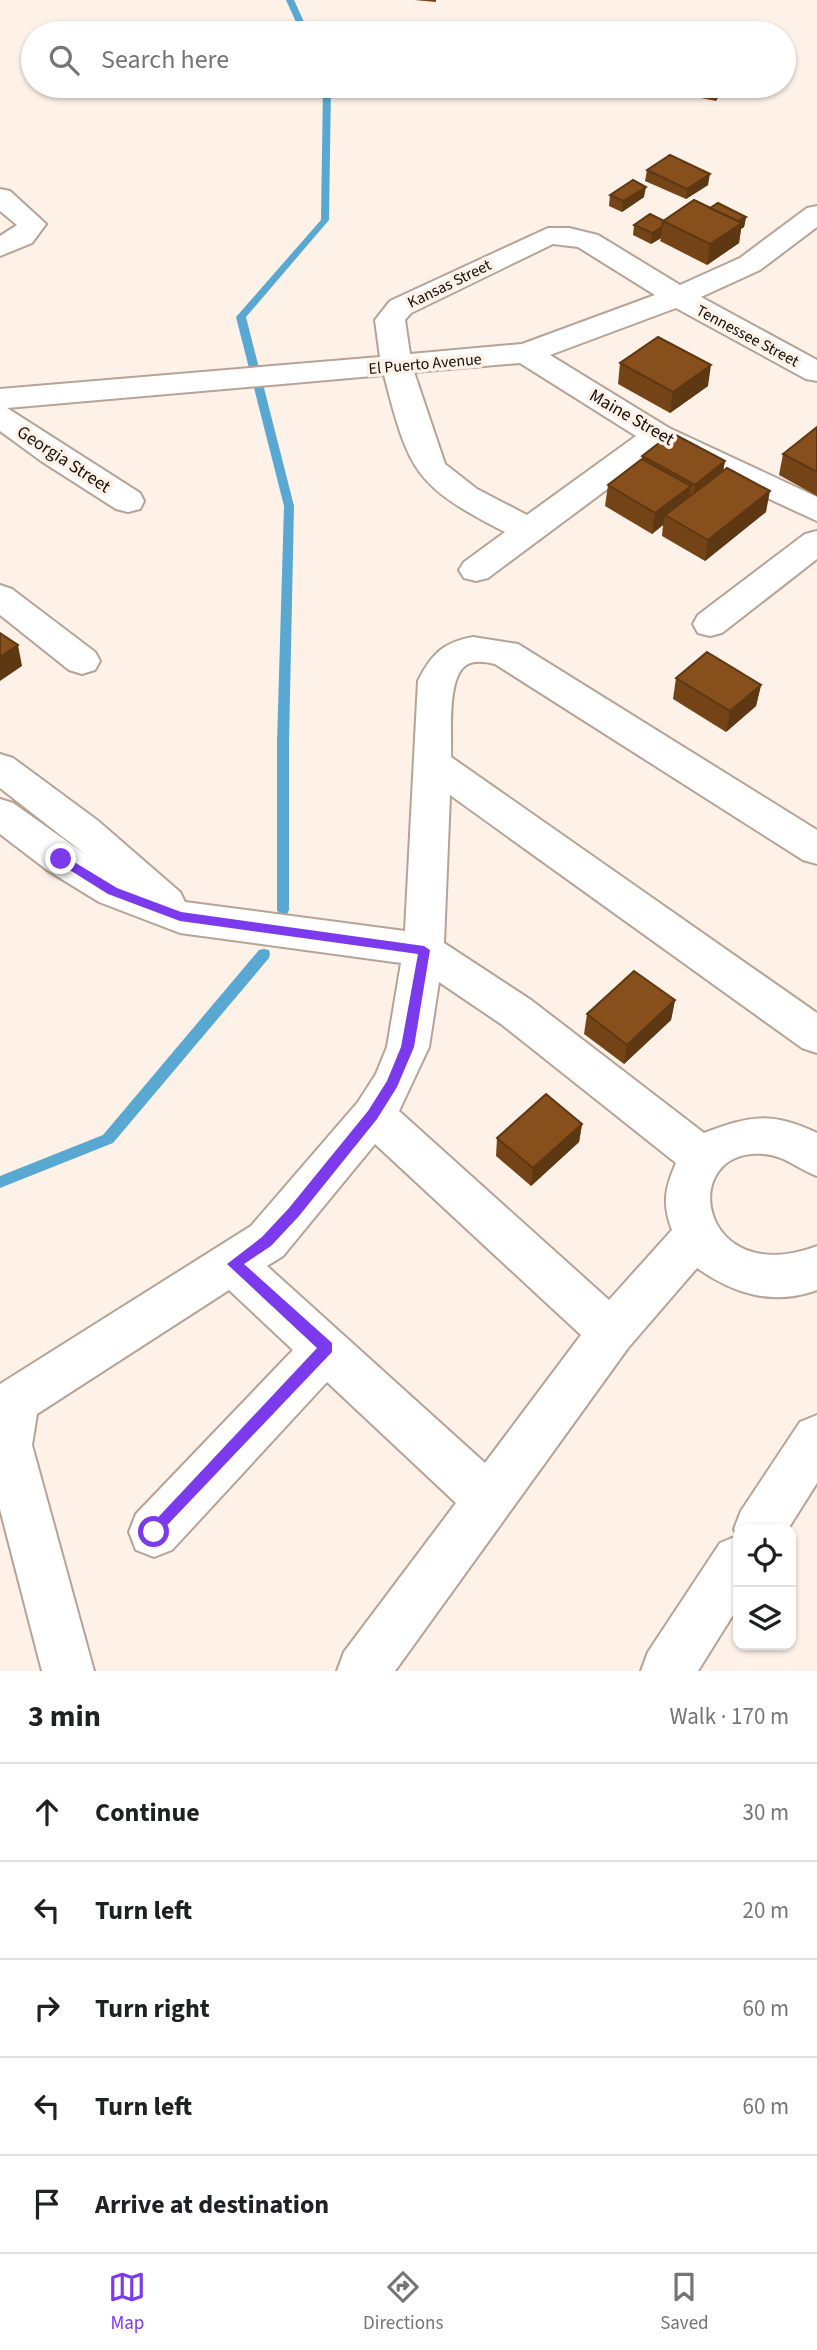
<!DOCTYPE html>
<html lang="en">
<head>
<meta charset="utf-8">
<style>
  body { margin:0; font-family:"Source Sans 3",sans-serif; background:#f6f6f6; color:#202124 }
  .controls { position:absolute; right:21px; bottom:21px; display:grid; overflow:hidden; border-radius:14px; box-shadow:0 2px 5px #0004 }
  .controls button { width:63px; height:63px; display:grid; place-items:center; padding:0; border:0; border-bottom:2px solid #e0e0e0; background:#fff; color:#202124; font:35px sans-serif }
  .stop { position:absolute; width:21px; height:21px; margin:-16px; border:5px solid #7c3aed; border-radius:50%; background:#fff }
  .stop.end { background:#7c3aed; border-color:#fff; box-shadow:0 2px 7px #0008 }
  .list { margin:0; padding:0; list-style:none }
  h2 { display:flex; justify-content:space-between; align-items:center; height:91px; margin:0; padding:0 28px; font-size:30px }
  h2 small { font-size:23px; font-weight:400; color:#757577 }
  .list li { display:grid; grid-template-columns:46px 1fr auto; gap:21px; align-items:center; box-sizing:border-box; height:98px; padding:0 28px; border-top:2px solid #e0e0e0 }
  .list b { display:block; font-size:26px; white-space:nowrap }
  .list em { font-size:23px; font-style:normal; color:#757577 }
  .icon { flex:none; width:38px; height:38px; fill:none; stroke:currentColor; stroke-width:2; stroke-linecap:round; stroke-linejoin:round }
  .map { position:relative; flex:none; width:817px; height:1671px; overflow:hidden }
  .search { position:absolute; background:#fff; box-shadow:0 2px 5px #0004; left:21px; right:21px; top:21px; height:77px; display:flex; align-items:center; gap:18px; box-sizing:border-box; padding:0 24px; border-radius:38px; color:#757577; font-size:26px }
  .sheet { height:581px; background:#fff }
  nav { display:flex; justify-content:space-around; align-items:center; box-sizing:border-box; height:98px; border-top:2px solid #e0e0e0; background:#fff; font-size:19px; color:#757577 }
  nav a { display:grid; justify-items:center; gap:4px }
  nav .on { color:#7c3aed }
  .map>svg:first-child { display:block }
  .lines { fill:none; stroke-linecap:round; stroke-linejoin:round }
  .stream { fill:#58a8d2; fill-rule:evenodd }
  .minor-casing { stroke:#b6a396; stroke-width:4 }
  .minor { fill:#fff; fill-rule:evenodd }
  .wall { fill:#744417 }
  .shaded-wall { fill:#5e3713 }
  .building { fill:#874f1b; stroke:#5e3713; stroke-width:2 }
  .route { fill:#7c3aed }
  .labels { text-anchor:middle; stroke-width:7; stroke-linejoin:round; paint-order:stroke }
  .far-street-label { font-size:16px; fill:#150e09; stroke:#fdf1e8 }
  .street-label { font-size:18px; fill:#150e09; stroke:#fdf1e8 }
</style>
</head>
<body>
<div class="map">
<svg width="817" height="1671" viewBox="0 0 817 1671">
  <rect width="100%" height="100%" fill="#fdf1e8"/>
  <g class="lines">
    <g class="stream">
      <polygon points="286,0 294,0 309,33 301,33"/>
      <polygon points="323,86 331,86 329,220 246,317 294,506 289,743 289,910 287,914 279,914 277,910 277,743 284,506 236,317 321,220"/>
      <polygon points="264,949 269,950 270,954 269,958 113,1143 0,1188 0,1176 103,1135 259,950"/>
    </g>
    <g class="minor-casing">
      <g id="minor">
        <polygon points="0,189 10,191 46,224 32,243 0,256 0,236 17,225 0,211"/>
        <path d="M817,206V227L760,270L701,297L817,360V381L806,379L676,308L550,355L669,428L817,497V521L661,449L488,578L476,581L464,578L459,570L464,562L505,532C415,486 409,472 384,375L7,408L140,493L144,501L140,509L128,512L116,509L41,461L0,431V389L380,357L375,320L390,301L548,228H569L598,235L680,285L740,258L807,208ZM553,244L578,247L655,295L522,344L410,354L405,320L411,313ZM520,363L636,436L527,515L477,489L445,464L414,372Z"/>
        <polygon points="817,531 817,559 722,633 710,636 698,633 693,624 698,615 805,534"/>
        <polygon points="0,585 12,589 95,652 100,661 95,670 82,674 69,670 0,615"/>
        <path d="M473,637L518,644L817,830V864L803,860L495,664C487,662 476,660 468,664C446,675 452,735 451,757L817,1013V1053L802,1048L450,795L444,943L531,1000L704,1133C750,1116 770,1111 817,1133V1176C798,1169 784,1155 763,1154C676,1148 698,1291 817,1246V1290C773,1306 734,1294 697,1268L628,1348L395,1671H337L344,1652L456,1503L327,1382L172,1550L154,1557L136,1550L129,1532L136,1514L293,1350L229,1290L37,1414L32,1445L94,1671H42L0,1509V1384L251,1226L358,1102L376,1074L387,1047L401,963L180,933L99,902L47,870L0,834V799L13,803L86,855L0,788V754L13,758L97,820L180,892L185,902L405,931L418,681C431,655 443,642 473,637ZM439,982L501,1024L676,1163C665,1188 662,1204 672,1230L609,1300L399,1111L429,1047ZM375,1144L581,1335L485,1463L267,1266L283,1256Z"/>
        <polygon points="817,1415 817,1483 788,1529 738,1529 738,1607 698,1671 641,1671 648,1652 720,1543 737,1536 734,1529 741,1511 800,1422"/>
      </g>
    </g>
    <use href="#minor" class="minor"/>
  </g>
  <g class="wall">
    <polygon points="414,0 436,0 436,2"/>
    <polygon points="647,86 724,86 716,101 647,87"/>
    <polygon points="647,170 708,185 686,199 645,181"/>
    <polygon points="610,195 644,197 622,212 609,206"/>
    <polygon points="710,208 746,217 744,227 741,229 739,243 707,265 660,241 661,238 651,244 633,235 634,225 663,221"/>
    <polygon points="620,363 708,386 670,413 618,384"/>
    <polygon points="817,427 817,496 779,475 783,454"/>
    <polygon points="642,456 725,461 723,470 766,512 705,561 662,536 663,525 652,534 605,506 608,485 642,460"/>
    <polygon points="676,678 761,685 756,706 726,732 673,699"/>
    <polygon points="675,1000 671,1020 624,1064 584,1034 587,1014"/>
    <polygon points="582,1124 579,1142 531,1186 496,1156 497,1138"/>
  </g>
  <g class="shaded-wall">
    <polygon points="718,86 724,86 716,101"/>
    <polygon points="710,174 708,185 686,199 687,189"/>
    <polygon points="646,187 644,197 622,212 623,201"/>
    <polygon points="746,217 744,227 741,229 739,243 707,265 710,244 731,226"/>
    <polygon points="662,227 661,238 651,244 652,233"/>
    <polygon points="711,365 708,386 670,413 673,392"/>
    <polygon points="725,461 721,482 692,506 695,485"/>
    <polygon points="691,486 687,507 665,515 663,525 652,534 655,513"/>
    <polygon points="770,491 766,512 705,561 708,540"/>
    <polygon points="18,645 22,666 0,681 0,657"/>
    <polygon points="761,685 756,706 726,732 730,711"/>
    <polygon points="675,1000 671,1020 624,1064 627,1045"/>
    <polygon points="582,1124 579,1142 531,1186 533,1168"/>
  </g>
  <g class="building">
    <polygon points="670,155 710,174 687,189 647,170"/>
    <polygon points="633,180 646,187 623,201 610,195"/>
    <polygon points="694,200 742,223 710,244 663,221"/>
    <polygon points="718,203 746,217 738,221 710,208"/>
    <polygon points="650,214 668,223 663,221 662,227 652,233 634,225"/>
    <polygon points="658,337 711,365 673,392 620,363"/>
    <polygon points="817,427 817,472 783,454"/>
    <polygon points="672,433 725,461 695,485 642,456"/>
    <polygon points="642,459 691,486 655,513 608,485"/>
    <polygon points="727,468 770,491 708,540 665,515"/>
    <polygon points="0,633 18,645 0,657"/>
    <polygon points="707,652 761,685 730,711 676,678"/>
    <polygon points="634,971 675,1000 627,1045 587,1014"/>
    <polygon points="546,1094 582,1124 533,1168 497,1138"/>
  </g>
  <polygon class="route" points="61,854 117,888 181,912 424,946 430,950 414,1047 397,1087 377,1119 299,1216 271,1246 244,1264 332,1343 332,1352 154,1539 147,1532 149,1527 317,1348 227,1264 262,1237 289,1208 368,1111 387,1081 401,1047 418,954 180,921 108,894 57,862 57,856"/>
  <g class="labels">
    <g class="far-street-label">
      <text transform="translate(449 283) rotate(-26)" y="6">Kansas Street</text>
      <text transform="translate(748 335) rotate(28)" y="6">Tennessee Street</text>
      <text transform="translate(425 363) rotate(-5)" y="6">El Puerto Avenue</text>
    </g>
    <g class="street-label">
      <text transform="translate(632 417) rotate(30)" y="6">Maine Street</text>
      <text transform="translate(64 459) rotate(33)" y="6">Georgia Street</text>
    </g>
  </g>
</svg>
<div class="controls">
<button><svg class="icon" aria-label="locate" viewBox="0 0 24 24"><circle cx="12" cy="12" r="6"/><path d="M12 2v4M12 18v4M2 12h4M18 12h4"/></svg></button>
<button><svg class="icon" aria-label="layers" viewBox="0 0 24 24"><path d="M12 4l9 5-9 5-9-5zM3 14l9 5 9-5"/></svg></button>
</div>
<div class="stop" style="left:154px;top:1532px"></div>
<div class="stop end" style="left:61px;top:859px"></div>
<div class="search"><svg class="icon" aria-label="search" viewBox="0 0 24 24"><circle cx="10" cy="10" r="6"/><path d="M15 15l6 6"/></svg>Search here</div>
</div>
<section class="sheet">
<h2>3 min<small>Walk · 170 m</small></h2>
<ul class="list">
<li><svg class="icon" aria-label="ahead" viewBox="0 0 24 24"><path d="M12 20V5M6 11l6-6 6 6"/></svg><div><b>Continue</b></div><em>30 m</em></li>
<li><svg class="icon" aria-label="left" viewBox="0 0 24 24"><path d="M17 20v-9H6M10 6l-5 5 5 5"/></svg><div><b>Turn left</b></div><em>20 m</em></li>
<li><svg class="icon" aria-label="right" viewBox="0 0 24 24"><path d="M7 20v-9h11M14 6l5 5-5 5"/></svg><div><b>Turn right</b></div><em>60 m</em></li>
<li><svg class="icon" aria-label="left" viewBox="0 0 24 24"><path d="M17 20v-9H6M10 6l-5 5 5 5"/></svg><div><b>Turn left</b></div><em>60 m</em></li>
<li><svg class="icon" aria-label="arrive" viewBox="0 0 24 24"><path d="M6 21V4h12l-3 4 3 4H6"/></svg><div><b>Arrive at destination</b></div></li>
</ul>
</section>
<nav>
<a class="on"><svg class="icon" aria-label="map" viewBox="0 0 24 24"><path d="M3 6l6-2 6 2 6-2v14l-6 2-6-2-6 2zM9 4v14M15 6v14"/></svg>Map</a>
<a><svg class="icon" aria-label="directions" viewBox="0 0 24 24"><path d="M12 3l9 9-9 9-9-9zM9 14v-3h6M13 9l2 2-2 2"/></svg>Directions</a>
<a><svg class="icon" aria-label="saved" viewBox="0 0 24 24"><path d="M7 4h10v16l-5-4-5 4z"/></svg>Saved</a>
</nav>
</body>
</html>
